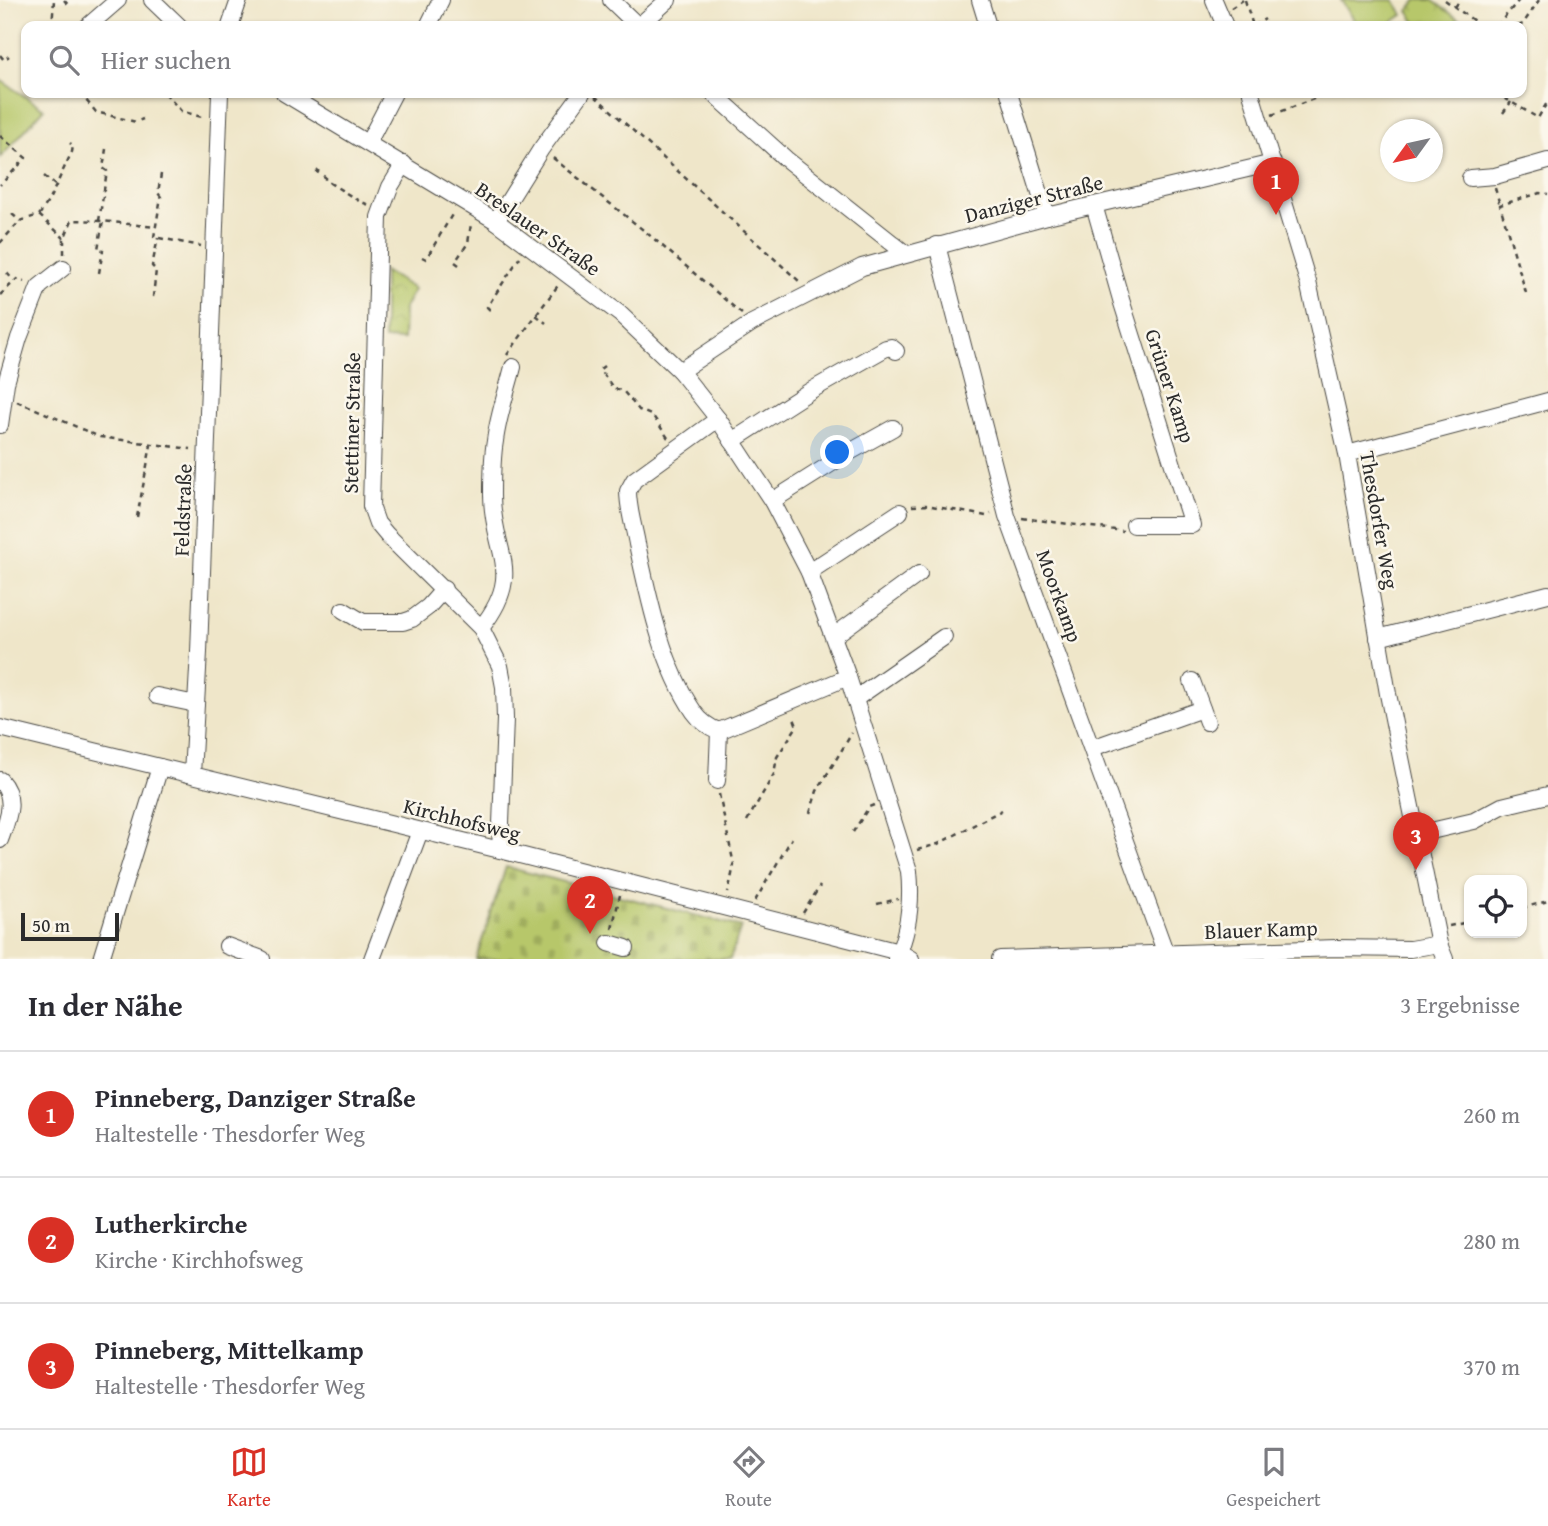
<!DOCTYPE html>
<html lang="de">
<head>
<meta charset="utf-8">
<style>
  body { margin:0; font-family:"Gentium Book Plus",serif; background:#f7f7f7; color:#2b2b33 }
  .controls { position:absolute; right:21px; bottom:21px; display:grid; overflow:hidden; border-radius:14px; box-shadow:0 2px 5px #0004 }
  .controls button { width:63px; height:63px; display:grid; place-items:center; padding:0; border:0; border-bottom:2px solid #e1e1e2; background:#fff; color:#2b2b33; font:35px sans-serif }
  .compass { position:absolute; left:1380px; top:119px; width:63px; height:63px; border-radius:50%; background:#fff; box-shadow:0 2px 5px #0004; rotate:237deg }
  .scale { position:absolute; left:21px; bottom:18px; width:98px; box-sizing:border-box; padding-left:7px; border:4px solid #2b2b2b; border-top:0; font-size:19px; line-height:24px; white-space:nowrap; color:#2b2b2b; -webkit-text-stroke:5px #fbf7ec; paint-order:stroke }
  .you { position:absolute; left:838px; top:453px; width:24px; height:24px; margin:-18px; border:5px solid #fff; border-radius:50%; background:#1a73e8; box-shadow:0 0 0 10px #1a73e833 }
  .badge { display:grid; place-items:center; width:46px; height:46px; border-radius:50%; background:#d93025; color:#fff; font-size:23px; font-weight:700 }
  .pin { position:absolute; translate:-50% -58px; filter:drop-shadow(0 2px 4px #0008) }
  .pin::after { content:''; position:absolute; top:37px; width:24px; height:21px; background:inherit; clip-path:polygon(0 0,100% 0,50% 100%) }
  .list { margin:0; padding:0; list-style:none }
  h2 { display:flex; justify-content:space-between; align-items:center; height:91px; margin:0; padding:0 28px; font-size:30px }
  h2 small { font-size:23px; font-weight:400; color:#7c7c81 }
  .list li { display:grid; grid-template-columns:46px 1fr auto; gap:21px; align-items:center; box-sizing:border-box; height:126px; padding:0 28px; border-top:2px solid #e1e1e2 }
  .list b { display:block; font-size:26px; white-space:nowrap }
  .list p { margin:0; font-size:23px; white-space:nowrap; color:#7c7c81 }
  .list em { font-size:23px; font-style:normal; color:#7c7c81 }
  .icon { flex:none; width:38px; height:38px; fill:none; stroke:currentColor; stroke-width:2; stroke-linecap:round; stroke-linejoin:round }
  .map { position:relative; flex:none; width:1548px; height:959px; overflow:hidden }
  .search { position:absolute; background:#fff; box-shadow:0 2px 5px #0004; left:21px; right:21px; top:21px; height:77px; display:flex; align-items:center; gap:18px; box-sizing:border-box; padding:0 24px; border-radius:14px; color:#7c7c81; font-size:26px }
  .sheet { height:469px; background:#fff }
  nav { display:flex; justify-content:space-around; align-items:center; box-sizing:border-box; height:98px; border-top:2px solid #e1e1e2; background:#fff; font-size:19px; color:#7c7c81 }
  nav a { display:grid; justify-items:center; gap:4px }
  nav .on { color:#d93025 }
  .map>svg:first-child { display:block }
  .green { fill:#b7c76a; stroke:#71794a; stroke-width:2 }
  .cemetery { fill:url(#cemetery-stones); stroke:#71794a; stroke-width:2 }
  .park { fill:url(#park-crowns); stroke:#71794a; stroke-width:2 }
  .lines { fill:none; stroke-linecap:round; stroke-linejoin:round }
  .minor-casing { stroke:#484743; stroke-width:18 }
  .path { stroke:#484743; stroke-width:2.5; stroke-dasharray:5 5; stroke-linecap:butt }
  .minor { stroke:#fff; stroke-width:16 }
  .labels { text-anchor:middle; stroke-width:5; stroke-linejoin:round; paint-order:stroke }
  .street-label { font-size:21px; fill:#2b2b2b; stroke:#fbf7ec }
</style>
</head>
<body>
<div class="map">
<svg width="1548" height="959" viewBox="0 0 1548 959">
  <defs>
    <pattern id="cemetery-stones" width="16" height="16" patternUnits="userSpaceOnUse" patternTransform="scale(1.75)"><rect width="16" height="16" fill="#b7c76a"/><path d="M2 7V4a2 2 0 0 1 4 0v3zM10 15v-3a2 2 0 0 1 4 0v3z" fill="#9eab5c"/></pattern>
    <pattern id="park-crowns" width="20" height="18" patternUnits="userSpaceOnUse" patternTransform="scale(1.75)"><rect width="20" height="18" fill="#b7c76a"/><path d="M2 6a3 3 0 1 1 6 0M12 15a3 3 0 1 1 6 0" fill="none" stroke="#9eab5c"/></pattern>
  </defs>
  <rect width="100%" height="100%" fill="#fbf7ec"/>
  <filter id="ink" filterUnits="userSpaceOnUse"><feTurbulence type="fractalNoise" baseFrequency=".0143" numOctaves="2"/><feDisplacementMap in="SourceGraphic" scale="14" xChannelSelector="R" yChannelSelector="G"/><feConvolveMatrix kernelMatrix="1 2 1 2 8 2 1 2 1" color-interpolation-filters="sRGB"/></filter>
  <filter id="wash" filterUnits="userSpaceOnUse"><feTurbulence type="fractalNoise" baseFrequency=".00686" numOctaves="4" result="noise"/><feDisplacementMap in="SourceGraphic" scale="28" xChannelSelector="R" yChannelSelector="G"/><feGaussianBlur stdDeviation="1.57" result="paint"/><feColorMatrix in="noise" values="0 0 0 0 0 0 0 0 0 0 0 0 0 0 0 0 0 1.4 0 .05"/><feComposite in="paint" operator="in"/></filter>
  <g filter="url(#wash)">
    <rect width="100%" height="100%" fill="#efe6c9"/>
    <g class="green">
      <polygon points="1341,0 1394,0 1403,15 1386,26 1358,26"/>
      <polygon points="0,80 44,109 0,158"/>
    </g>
    <polygon class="cemetery" points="506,867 741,927 730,959 476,959"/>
    <g class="park">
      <polygon points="1417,0 1432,0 1468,26 1418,26 1408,11"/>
      <polygon points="384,271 414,289 404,308 403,340 384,339"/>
    </g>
  </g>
  <g filter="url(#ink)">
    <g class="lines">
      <g class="minor-casing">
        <g id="minor">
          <polyline points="152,0 179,26"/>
          <polyline points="611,0 638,26"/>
          <polyline points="980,0 988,26"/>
          <polyline points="1214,0 1225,26"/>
          <polyline points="88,26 118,0"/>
          <polyline points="230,26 239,0"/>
          <polyline points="428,26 441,0"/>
          <polyline points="639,26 668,0"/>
          <path d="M284,93L496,221L620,314L680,371L718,419L772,501L809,572L848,677L909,871C912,901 909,931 896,959"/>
          <polyline points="713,93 786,159 906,254"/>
          <polyline points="1009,93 1047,216"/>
          <polyline points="1251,93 1308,282 1329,375 1347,454 1388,694 1439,944 1445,959"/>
          <polyline points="368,143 394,93"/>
          <polyline points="404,164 390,187 379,217 371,506 377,523 387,535 481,628 500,666 504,687 505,719 500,850"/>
          <polyline points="1470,178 1495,176 1548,161"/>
          <polyline points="1094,205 1122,303 1192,525 1134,525"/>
          <polyline points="496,221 541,149 582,93"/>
          <polyline points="937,245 1007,516 1166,954"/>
          <polyline points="680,371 752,323 862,267 1047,216 1273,163"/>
          <path d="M718,419L634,480L628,491C628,509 634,527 637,544C649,599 662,665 694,712C701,722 708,727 719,731L848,677"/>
          <polyline points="0,425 6,383 19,338 39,287 63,268"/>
          <polyline points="732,441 810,391 886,348 891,347 896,351"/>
          <polyline points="1347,454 1548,401"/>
          <polyline points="772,501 848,453 893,428"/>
          <polyline points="809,572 900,512"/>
          <polyline points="343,610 363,622 403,622 412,619 428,607 444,589"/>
          <path d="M481,628C526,571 492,553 492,495C492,477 492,458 495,441C498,416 507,391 513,367"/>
          <polyline points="834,636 919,574"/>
          <polyline points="1378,638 1548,594"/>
          <polyline points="1192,681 1207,722"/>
          <polyline points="157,696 196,704"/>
          <polyline points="855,699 944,637"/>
          <polyline points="0,728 500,850 899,952 911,959"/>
          <polyline points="1092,748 1202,709"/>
          <polyline points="192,774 199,652 220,93"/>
          <path d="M0,780C17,799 8,818 0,840"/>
          <polyline points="717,781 719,731"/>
          <polyline points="1418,834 1474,821 1502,806 1548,795"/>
          <polyline points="609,943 626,948"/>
          <polyline points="227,946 262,959"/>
          <polyline points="101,959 160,767"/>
          <polyline points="372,959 420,831"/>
          <polyline points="1000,959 1336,948 1410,949 1439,944"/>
        </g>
      </g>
      <g class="path">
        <polyline points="64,0 70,7"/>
        <polyline points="1245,0 1253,26"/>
        <polyline points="1445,0 1481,26"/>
        <polyline points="1455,7 1460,0"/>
        <polyline points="1231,8 1243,0"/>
        <polyline points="52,26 54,0"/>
        <polyline points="1254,26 1265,19"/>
        <polyline points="1497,26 1519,0"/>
        <polyline points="1518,26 1523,24 1539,0"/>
        <polyline points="0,55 4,60 9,56"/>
        <polyline points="80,93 96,112 136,122 143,119"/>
        <polyline points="165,93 181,111 205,118"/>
        <polyline points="1496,93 1538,118 1548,101"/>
        <polyline points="595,96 800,282"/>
        <polyline points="1503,113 1511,102"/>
        <polyline points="1272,115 1329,93"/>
        <polyline points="0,136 26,158 0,185"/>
        <polyline points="553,158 647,233 742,314"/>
        <polyline points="319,170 317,172 325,177 325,180 359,201 369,205"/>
        <polyline points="161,174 158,193 161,197 154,237 201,246"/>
        <polyline points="44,176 55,185"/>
        <polyline points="1495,188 1500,205"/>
        <polyline points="12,214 20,221"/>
        <path d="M39,215C50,202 63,169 72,152L73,146L70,143"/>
        <polyline points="99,221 107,171 103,168 106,149"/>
        <polyline points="0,243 20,221 39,215 64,238"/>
        <polyline points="64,254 64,239 72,220 103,221 155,227"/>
        <polyline points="422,257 426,259 453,213"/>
        <polyline points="459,265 455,262 468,243 471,224"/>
        <polyline points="7,273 14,281"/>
        <polyline points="99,273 103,250 98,249 103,221"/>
        <polyline points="1526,293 1500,205 1540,193 1548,194"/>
        <polyline points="0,295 17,279 25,282"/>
        <polyline points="153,297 156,270 152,266 158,238"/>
        <polyline points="490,310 487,307 520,257"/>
        <polyline points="536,315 546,323"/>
        <polyline points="507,355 559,284"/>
        <polyline points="604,366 600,369 613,388 624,392 639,410 653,416 668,438"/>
        <polyline points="17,401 100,437 191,449"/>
        <polyline points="912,506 926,505 986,516 991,514"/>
        <polyline points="137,517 151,445"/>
        <polyline points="1022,518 1123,531"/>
        <polyline points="719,794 734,865 728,893"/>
        <polyline points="810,813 817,791 852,733"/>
        <polyline points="747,821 774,774 777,757 797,726 793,716"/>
        <polyline points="853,832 869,807 874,805"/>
        <polyline points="917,850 938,844 1002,810"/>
        <polyline points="755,901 792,838"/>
        <polyline points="877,904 898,899"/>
        <polyline points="1522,908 1548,901"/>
        <polyline points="803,913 820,886"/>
        <polyline points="1449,926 1469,922"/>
        <polyline points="612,929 620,895"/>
      </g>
      <use href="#minor" class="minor"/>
    </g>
  </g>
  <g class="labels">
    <g class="street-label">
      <text transform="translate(1034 199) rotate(-14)" y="7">Danziger Straße</text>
      <text transform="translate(538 229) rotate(35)" y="7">Breslauer Straße</text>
      <text transform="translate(1170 386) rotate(72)" y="7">Grüner Kamp</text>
      <text transform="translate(352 423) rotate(-89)" y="7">Stettiner Straße</text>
      <text transform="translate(183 510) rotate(-88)" y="7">Feldstraße</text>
      <text transform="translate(1379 520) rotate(80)" y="7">Thesdorfer Weg</text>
      <text transform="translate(1059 596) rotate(70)" y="7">Moorkamp</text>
      <text transform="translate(462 820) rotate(14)" y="7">Kirchhofsweg</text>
      <text transform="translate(1261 930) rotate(-2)" y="7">Blauer Kamp</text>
    </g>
  </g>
</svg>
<div class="controls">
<button><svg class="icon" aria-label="locate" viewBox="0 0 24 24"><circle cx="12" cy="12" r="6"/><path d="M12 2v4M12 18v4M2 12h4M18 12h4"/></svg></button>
</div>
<svg class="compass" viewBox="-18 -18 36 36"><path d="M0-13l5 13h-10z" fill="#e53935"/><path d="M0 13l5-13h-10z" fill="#7c7c81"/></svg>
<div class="scale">50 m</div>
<div class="you"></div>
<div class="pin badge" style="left:1276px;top:215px">1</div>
<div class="pin badge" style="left:590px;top:934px">2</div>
<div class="pin badge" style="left:1416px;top:870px">3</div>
<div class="search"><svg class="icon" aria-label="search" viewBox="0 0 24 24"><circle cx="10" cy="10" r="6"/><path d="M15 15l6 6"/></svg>Hier suchen</div>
</div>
<section class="sheet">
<h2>In der Nähe<small>3 Ergebnisse</small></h2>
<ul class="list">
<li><span class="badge">1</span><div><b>Pinneberg, Danziger Straße</b><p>Haltestelle · Thesdorfer Weg</p></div><em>260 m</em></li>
<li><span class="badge">2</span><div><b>Lutherkirche</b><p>Kirche · Kirchhofsweg</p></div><em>280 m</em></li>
<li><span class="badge">3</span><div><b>Pinneberg, Mittelkamp</b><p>Haltestelle · Thesdorfer Weg</p></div><em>370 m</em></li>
</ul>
</section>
<nav>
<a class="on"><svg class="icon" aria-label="map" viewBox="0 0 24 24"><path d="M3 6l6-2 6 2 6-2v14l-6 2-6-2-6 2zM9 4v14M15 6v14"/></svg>Karte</a>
<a><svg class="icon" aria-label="directions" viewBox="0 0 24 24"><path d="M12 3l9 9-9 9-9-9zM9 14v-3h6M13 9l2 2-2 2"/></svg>Route</a>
<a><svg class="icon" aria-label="saved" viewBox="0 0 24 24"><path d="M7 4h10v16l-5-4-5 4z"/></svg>Gespeichert</a>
</nav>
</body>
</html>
